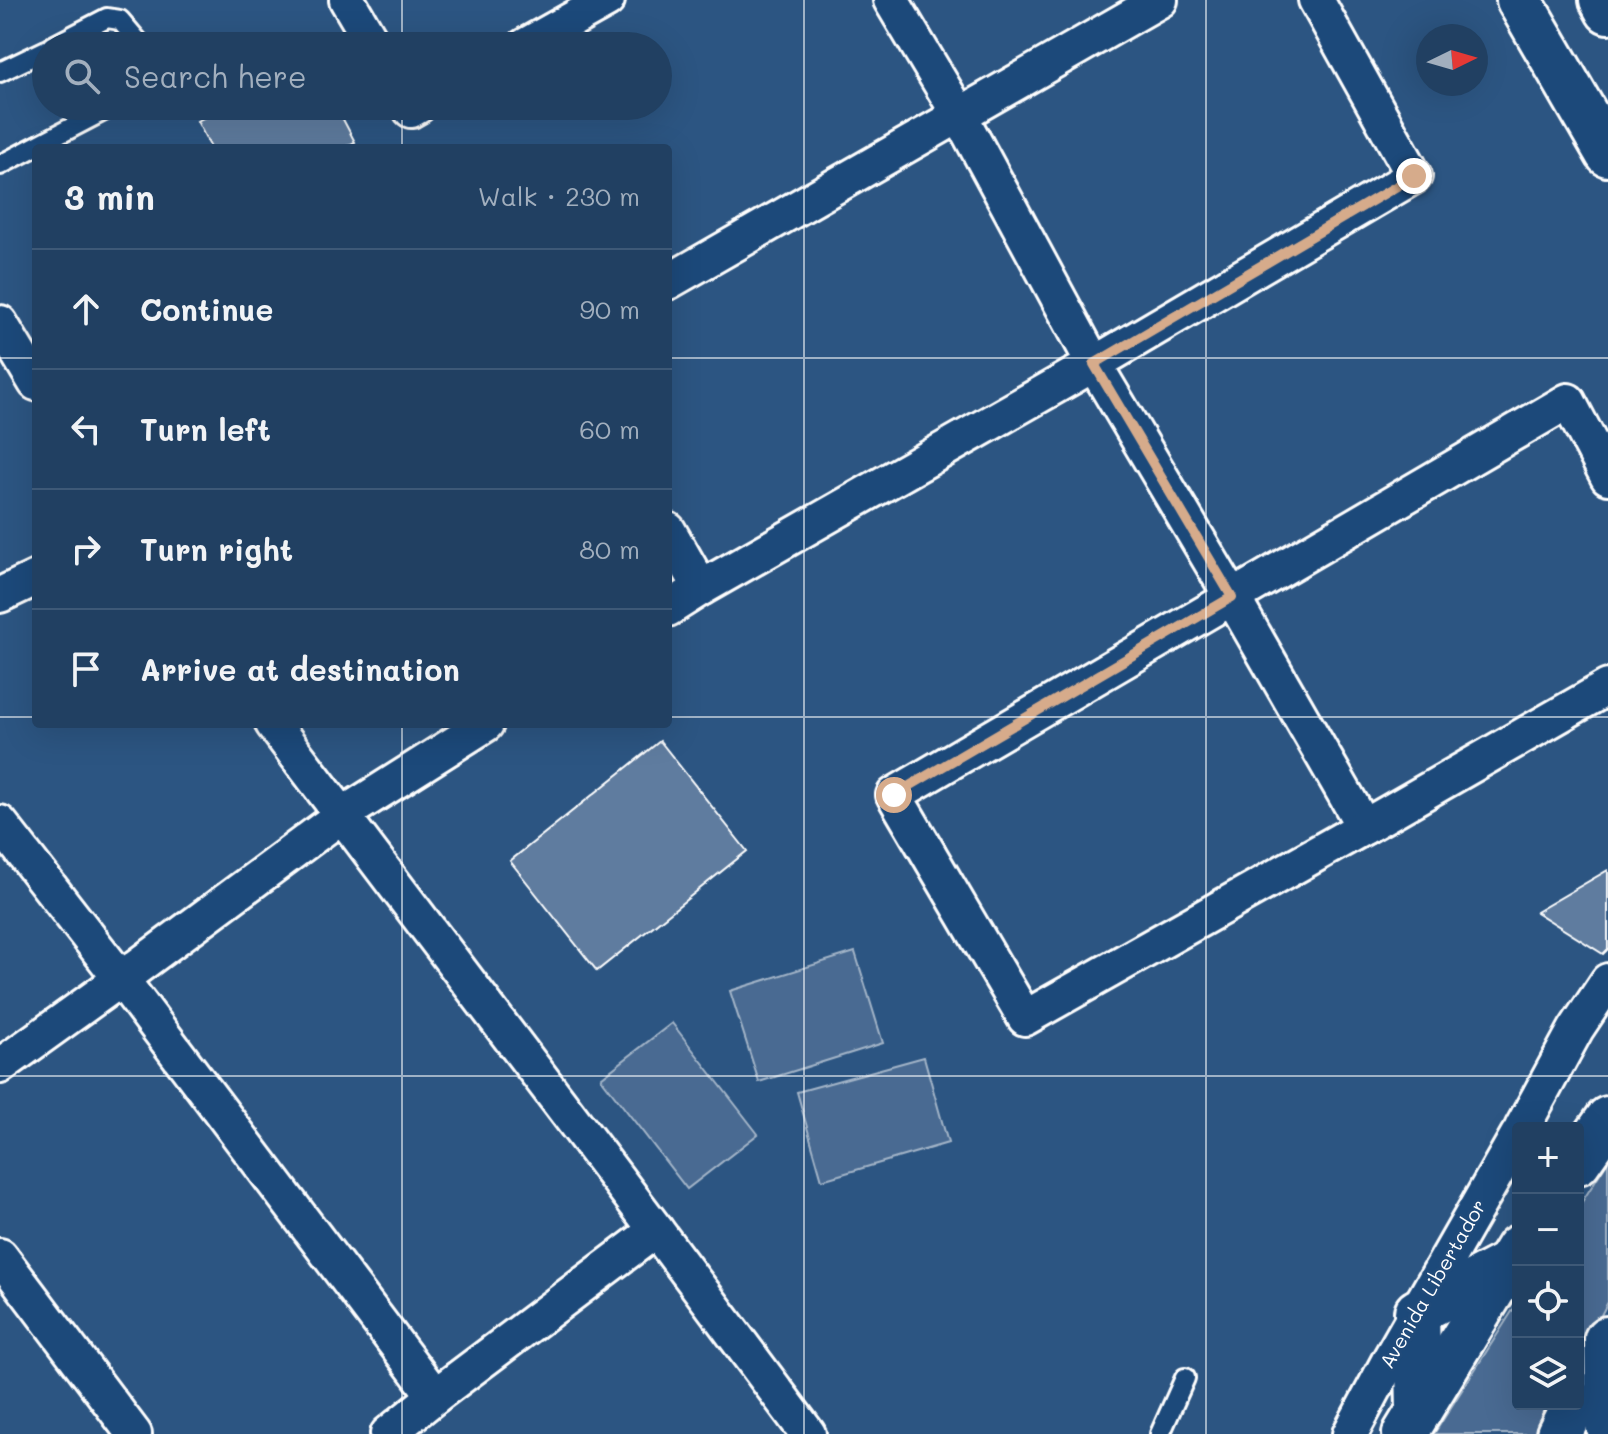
<!DOCTYPE html>
<html lang="en">
<head>
<meta charset="utf-8">
<style>
  body { margin:0; font-family:Mali,sans-serif; background:#294768; color:#f1f3f6 }
  .controls { position:absolute; right:24px; bottom:24px; display:grid; overflow:hidden; border-radius:8px; box-shadow:0 8px 32px #0002 }
  .controls button { width:72px; height:72px; display:grid; place-items:center; padding:0; border:0; border-bottom:2px solid #3e5977; background:#214062; color:#f1f3f6; font:40px sans-serif }
  .compass { position:absolute; left:1416px; top:24px; width:72px; height:72px; border-radius:50%; background:#214062; box-shadow:0 8px 32px #0002; rotate:85deg }
  .stop { position:absolute; width:24px; height:24px; margin:-18px; border:6px solid #d6ab8b; border-radius:50%; background:#fff }
  .stop.end { background:#d6ab8b; border-color:#fff; box-shadow:0 2px 8px #0008 }
  .list { margin:0; padding:0; list-style:none }
  h2 { display:flex; justify-content:space-between; align-items:center; height:104px; margin:0; padding:0 32px; font-size:34px }
  h2 small { font-size:26px; font-weight:400; color:#a2afbe }
  .list li { display:grid; grid-template-columns:52px 1fr auto; gap:24px; align-items:center; box-sizing:border-box; height:120px; padding:0 32px; border-top:2px solid #3e5977 }
  .list b { display:block; font-size:30px; white-space:nowrap }
  .list em { font-size:26px; font-style:normal; color:#a2afbe }
  .icon { flex:none; width:44px; height:44px; fill:none; stroke:currentColor; stroke-width:2; stroke-linecap:round; stroke-linejoin:round }
  .map { position:relative; flex:none; width:1608px; height:1434px; overflow:hidden }
  .search { position:absolute; background:#214062; box-shadow:0 8px 32px #0002; left:32px; top:32px; width:640px; height:88px; display:flex; align-items:center; gap:20px; box-sizing:border-box; padding:0 28px; border-radius:44px; color:#a2afbe; font-size:30px }
  .panel { position:absolute; background:#214062; box-shadow:0 8px 32px #0002; left:32px; top:144px; width:640px; height:584px; border-radius:8px }
  .map>svg:first-child { display:block }
  .green { fill:#486b92; stroke:#a4b5c8; stroke-width:2 }
  .building { fill:#5e7c9f; stroke:#fff; stroke-width:2 }
  .lines { fill:none; stroke-linecap:round; stroke-linejoin:round }
  .lane-casing { stroke:#fff; stroke-width:24 }
  .street-casing { stroke:#fff; stroke-width:40 }
  .secondary-casing { stroke:#fff; stroke-width:50 }
  .highway-casing { stroke:#fff; stroke-width:50 }
  .lane { stroke:#1f4a7a; stroke-width:18 }
  .street { stroke:#1f4a7a; stroke-width:34 }
  .secondary { stroke:#1f4a7a; stroke-width:44 }
  .highway { stroke:#1f4a7a; stroke-width:44 }
  .route { stroke:#d6ab8b; stroke-width:10 }
  .grid { fill:none; stroke:#fff; stroke-width:2; stroke-opacity:0.55 }
  .labels { text-anchor:middle; stroke-width:6; stroke-linejoin:round; paint-order:stroke }
  .street-label { font-size:20px; fill:#fff; stroke:#1f4a7a }
</style>
</head>
<body>
<div class="map">
<svg width="1608" height="1434" viewBox="0 0 1608 1434">
  <rect width="100%" height="100%" fill="#2c5582"/>
  <filter id="ink" filterUnits="userSpaceOnUse"><feTurbulence type="fractalNoise" baseFrequency=".0125" numOctaves="2"/><feDisplacementMap in="SourceGraphic" scale="16" xChannelSelector="R" yChannelSelector="G"/><feConvolveMatrix kernelMatrix="1 2 1 2 8 2 1 2 1" color-interpolation-filters="sRGB"/></filter>
  <g filter="url(#ink)">
    <g class="green">
      <polygon points="855,952 883,1043 759,1082 730,991"/>
      <polygon points="672,1023 758,1134 687,1189 601,1078"/>
      <polygon points="924,1057 948,1143 822,1180 797,1092"/>
      <polygon points="1608,1161 1608,1302 1578,1358 1578,1208"/>
      <polygon points="1518,1302 1518,1404 1553,1404 1537,1434 1434,1434"/>
    </g>
    <g class="building">
      <polygon points="227,106 336,106 355,142 343,148 211,148 197,121"/>
      <polygon points="660,741 747,851 597,971 510,861"/>
      <polygon points="1608,870 1608,949 1603,954 1536,912"/>
    </g>
    <g class="lines">
      <g class="lane-casing">
        <g id="lane">
          <polyline points="53,46 107,18 120,20 142,46"/>
          <polyline points="0,72 46,50"/>
          <polyline points="0,165 113,106"/>
          <polyline points="1160,1434 1185,1378"/>
        </g>
      </g>
      <g class="street-casing">
        <g id="street">
          <polyline points="347,0 374,46"/>
          <polyline points="891,0 959,114 1094,364 1232,597 1364,827"/>
          <polyline points="525,46 607,0"/>
          <polyline points="409,106 411,110 418,106"/>
          <polyline points="668,282 1160,0"/>
          <polyline points="0,323 36,383"/>
          <polyline points="1608,477 1568,401 894,795 1025,1018 1364,827 1608,687"/>
          <polyline points="668,530 701,588"/>
          <polyline points="0,595 36,578"/>
          <polyline points="668,609 701,588 1094,364 1414,176 1316,0"/>
          <polyline points="273,724 656,1230 808,1434"/>
          <polyline points="0,823 121,979 435,1396"/>
          <polyline points="0,1066 121,979 342,815 486,724"/>
          <polyline points="1522,1128 1576,1029 1608,981"/>
          <polyline points="0,1256 134,1434"/>
          <polyline points="388,1434 435,1396 656,1230"/>
          <polyline points="1350,1434 1390,1359 1518,1135"/>
        </g>
      </g>
      <g class="secondary-casing">
        <g id="secondary">
          <polyline points="1519,0 1608,154"/>
          <polyline points="1602,0 1608,11"/>
        </g>
      </g>
      <g class="highway-casing">
        <g id="highway">
          <polyline points="1578,1162 1608,1119"/>
          <polyline points="1607,1339 1608,1425"/>
          <polyline points="1419,1411 1417,1312 1506,1265"/>
          <polyline points="1405,1434 1518,1248"/>
          <polyline points="1559,1434 1574,1404"/>
        </g>
      </g>
      <use href="#lane" class="lane"/>
      <use href="#street" class="street"/>
      <use href="#secondary" class="secondary"/>
      <use href="#highway" class="highway"/>
    </g>
  </g>
  <g class="lines" filter="url(#ink)">
    <polyline class="route" points="894,795 1232,597 1094,364 1414,176"/>
  </g>
  <path class="grid" d="M402,0V46M804,0V1434M1206,0V1434M402,106V148M0,358H36M668,358H1608M0,717H36M668,717H1608M402,724V1434M0,1076H1608"/>
  <g class="labels">
    <g class="street-label">
      <text transform="translate(1433 1284) rotate(-60)" y="7">Avenida Libertador</text>
    </g>
  </g>
</svg>
<div class="controls">
<button>+</button>
<button>−</button>
<button><svg class="icon" aria-label="locate" viewBox="0 0 24 24"><circle cx="12" cy="12" r="6"/><path d="M12 2v4M12 18v4M2 12h4M18 12h4"/></svg></button>
<button><svg class="icon" aria-label="layers" viewBox="0 0 24 24"><path d="M12 4l9 5-9 5-9-5zM3 14l9 5 9-5"/></svg></button>
</div>
<svg class="compass" viewBox="-18 -18 36 36"><path d="M0-13l5 13h-10z" fill="#e53935"/><path d="M0 13l5-13h-10z" fill="#a2afbe"/></svg>
<div class="stop" style="left:894px;top:795px"></div>
<div class="stop end" style="left:1414px;top:176px"></div>
<div class="search"><svg class="icon" aria-label="search" viewBox="0 0 24 24"><circle cx="10" cy="10" r="6"/><path d="M15 15l6 6"/></svg>Search here</div>
<section class="panel">
<h2>3 min<small>Walk · 230 m</small></h2>
<ul class="list">
<li><svg class="icon" aria-label="ahead" viewBox="0 0 24 24"><path d="M12 20V5M6 11l6-6 6 6"/></svg><div><b>Continue</b></div><em>90 m</em></li>
<li><svg class="icon" aria-label="left" viewBox="0 0 24 24"><path d="M17 20v-9H6M10 6l-5 5 5 5"/></svg><div><b>Turn left</b></div><em>60 m</em></li>
<li><svg class="icon" aria-label="right" viewBox="0 0 24 24"><path d="M7 20v-9h11M14 6l5 5-5 5"/></svg><div><b>Turn right</b></div><em>80 m</em></li>
<li><svg class="icon" aria-label="arrive" viewBox="0 0 24 24"><path d="M6 21V4h12l-3 4 3 4H6"/></svg><div><b>Arrive at destination</b></div></li>
</ul>
</section>
</div>
</body>
</html>
